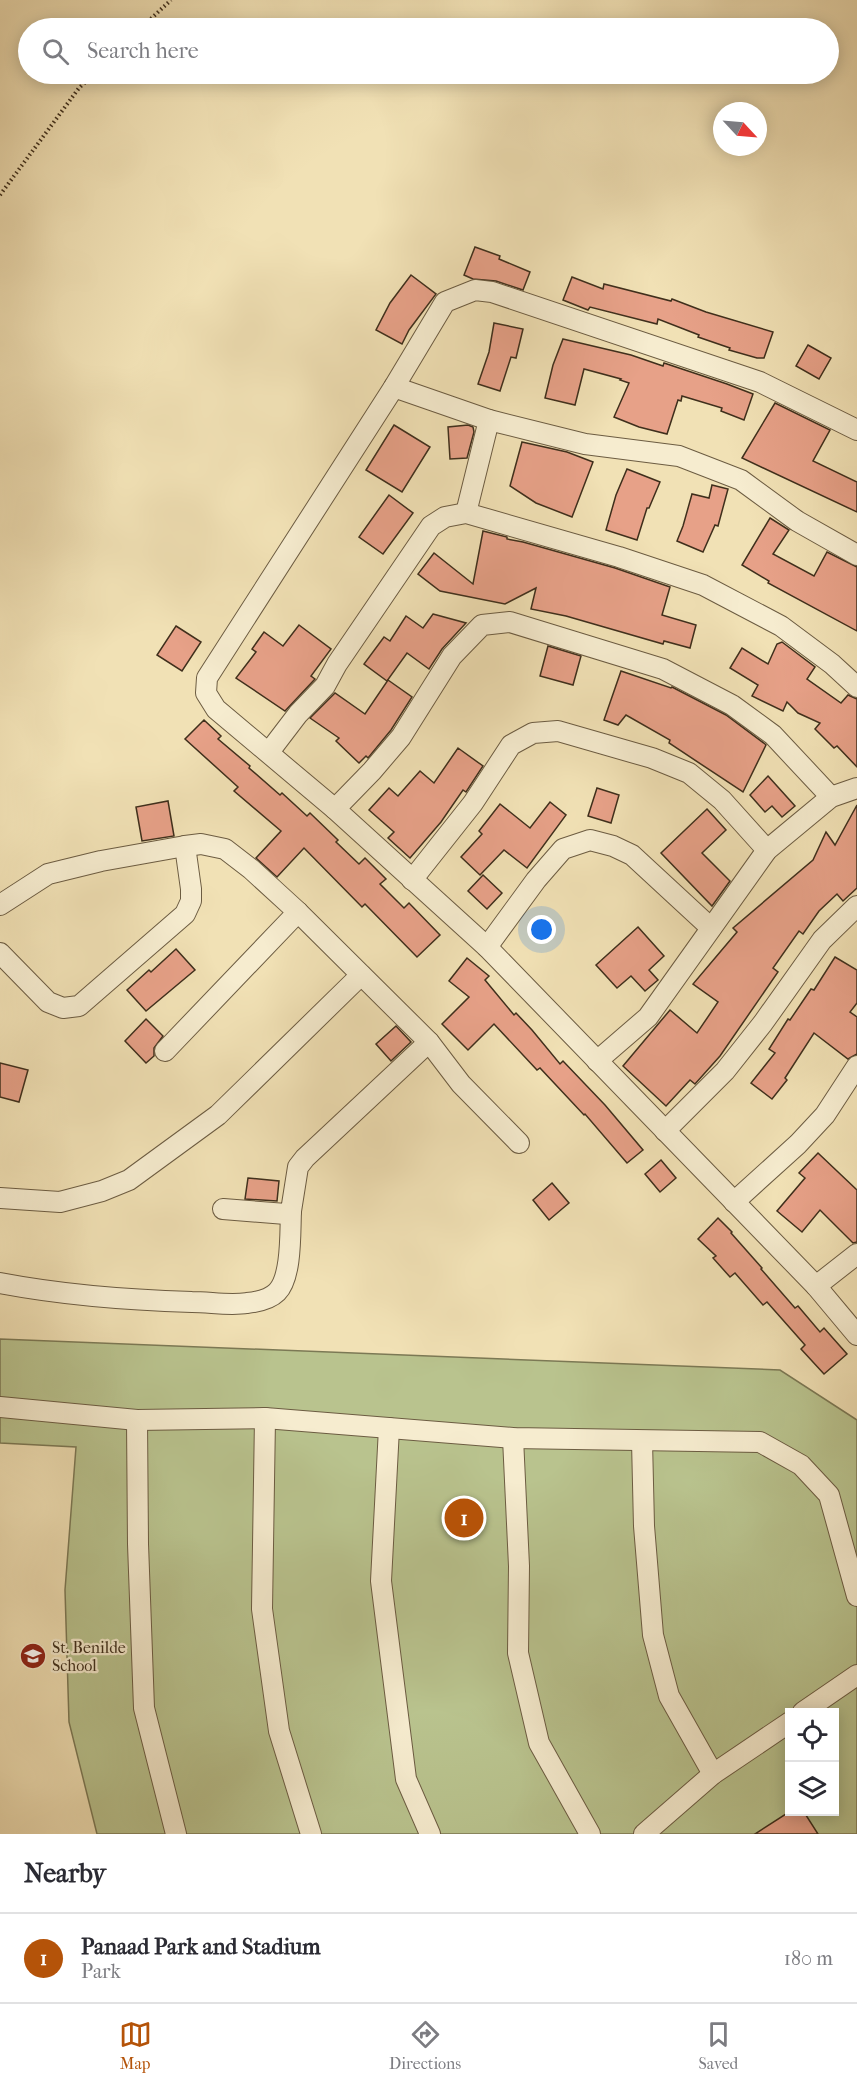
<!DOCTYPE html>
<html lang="en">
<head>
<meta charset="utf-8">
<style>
  body { margin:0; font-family:"IM FELL French Canon",serif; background:#f7f7f7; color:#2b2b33 }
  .controls { position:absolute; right:18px; bottom:18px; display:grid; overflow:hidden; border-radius:0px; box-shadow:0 3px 15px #0003 }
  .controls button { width:54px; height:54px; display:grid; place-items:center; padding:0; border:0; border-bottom:2px solid #e1e1e2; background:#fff; color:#2b2b33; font:30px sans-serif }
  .compass { position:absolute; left:713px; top:102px; width:54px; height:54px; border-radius:50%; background:#fff; box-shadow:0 3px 15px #0003; rotate:116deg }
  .you { position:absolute; left:542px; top:930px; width:21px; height:21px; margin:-15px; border:4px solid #fff; border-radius:50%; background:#1a73e8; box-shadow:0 0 0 9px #1a73e833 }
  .badge { display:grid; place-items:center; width:39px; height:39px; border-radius:50%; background:#b45309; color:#fff; font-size:20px; font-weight:700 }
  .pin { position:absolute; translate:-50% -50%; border:3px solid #fff; box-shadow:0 2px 6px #0006 }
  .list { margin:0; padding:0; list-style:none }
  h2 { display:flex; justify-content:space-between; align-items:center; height:78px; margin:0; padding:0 24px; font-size:26px }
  h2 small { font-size:20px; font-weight:400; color:#7c7c81 }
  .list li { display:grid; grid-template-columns:39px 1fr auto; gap:18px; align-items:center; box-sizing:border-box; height:90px; padding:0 24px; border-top:2px solid #e1e1e2 }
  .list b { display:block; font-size:22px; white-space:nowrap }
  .list p { margin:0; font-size:20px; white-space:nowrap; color:#7c7c81 }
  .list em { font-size:20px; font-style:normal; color:#7c7c81 }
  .icon { flex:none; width:33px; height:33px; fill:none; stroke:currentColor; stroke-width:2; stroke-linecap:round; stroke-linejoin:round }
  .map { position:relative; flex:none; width:857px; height:1834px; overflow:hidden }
  .search { position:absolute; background:#fff; box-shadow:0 3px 15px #0003; left:18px; right:18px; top:18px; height:66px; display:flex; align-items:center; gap:15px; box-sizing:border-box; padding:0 21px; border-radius:33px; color:#7c7c81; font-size:22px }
  .sheet { height:168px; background:#fff }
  nav { display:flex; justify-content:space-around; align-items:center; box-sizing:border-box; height:84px; border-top:2px solid #e1e1e2; background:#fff; font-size:16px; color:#7c7c81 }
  nav a { display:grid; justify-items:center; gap:3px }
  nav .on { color:#b45309 }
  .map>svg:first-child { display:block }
  .green { fill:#b9c38e; stroke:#7c7955; stroke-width:1.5; fill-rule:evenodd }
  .building { fill:#e7a188; stroke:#3f2f1c; stroke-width:1.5 }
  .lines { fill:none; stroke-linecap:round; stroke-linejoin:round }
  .street-casing { stroke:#6c5c42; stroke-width:22 }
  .path { stroke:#3f2f1c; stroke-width:4; stroke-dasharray:1.5 3; stroke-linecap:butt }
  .street { stroke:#f6eccf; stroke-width:20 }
  .labels { text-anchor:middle; stroke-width:4.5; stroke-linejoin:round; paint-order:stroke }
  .poi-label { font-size:16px; fill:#3f2f1c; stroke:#f6eccf; text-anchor:start }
</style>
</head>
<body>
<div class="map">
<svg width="857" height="1834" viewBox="0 0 857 1834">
  <rect width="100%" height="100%" fill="#f1e1b5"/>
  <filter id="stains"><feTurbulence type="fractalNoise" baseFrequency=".00333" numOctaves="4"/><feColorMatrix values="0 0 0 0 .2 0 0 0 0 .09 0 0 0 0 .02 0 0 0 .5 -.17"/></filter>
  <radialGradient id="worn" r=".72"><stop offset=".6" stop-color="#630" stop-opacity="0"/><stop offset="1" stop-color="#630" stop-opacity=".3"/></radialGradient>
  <path class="green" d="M0,1339L780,1370L857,1420V1834H97L69,1722L65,1590L76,1447L0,1443ZM790,1712H834V1812H790Z"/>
  <g class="building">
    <polygon points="475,247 500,256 499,259 530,272 523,290 496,281 473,279 464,275"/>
    <polygon points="411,275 436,294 409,330 402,344 376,330 390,303"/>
    <polygon points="572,277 603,289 604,284 671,301 672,299 706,312 773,332 764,358 757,358 729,350 730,348 698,337 699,335 658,319 657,324 590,307 588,310 563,300"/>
    <polygon points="494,323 523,329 516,358 511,357 500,391 478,384 489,352"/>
    <polygon points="563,339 631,355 663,366 664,363 727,384 753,394 744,420 721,411 722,408 682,396 681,401 678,400 667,434 639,427 614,417 629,383 620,380 621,379 584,369 575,405 545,398 553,365"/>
    <polygon points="808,345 831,358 819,379 796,366"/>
    <polygon points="775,403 830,430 813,461 857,482 857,512 742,458"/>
    <polygon points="394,425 430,447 402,492 366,470"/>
    <polygon points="468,425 473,427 474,432 467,458 450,459 448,427"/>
    <polygon points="522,442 567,452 593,462 572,517 536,503 510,486"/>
    <polygon points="627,469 660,482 649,508 647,508 637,540 606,530 616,495"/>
    <polygon points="712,485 728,489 718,526 715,525 703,552 677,541 683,526 692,494 709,498"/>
    <polygon points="389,495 413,513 383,554 359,537"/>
    <polygon points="770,518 789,530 773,554 814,576 827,552 857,567 857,631 768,583 769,581 742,565"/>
    <polygon points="483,531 507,537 507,539 523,542 615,568 670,587 662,615 696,625 690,648 664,641 663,644 566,616 531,609 536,588 505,604 440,591 418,574 434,553 473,584"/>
    <polygon points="433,614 466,623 442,649 429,669 407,653 387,681 364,664 384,637 390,641 406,616 423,628"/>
    <polygon points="299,625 331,649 311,676 315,679 285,711 236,678 256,652 252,649 264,632 283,646"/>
    <polygon points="176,626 201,642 182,671 157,655"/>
    <polygon points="782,642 815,667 807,679 841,703 848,695 857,699 857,767 837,746 834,748 815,729 820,723 798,713 787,702 783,711 752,696 758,685 730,668 742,648 768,664 777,644"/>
    <polygon points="548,646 581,656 573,685 540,676"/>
    <polygon points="621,671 671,688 672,687 726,715 765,744 766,745 743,792 669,743 670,740 626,715 618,725 604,720"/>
    <polygon points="388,680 412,697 391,730 368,758 366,756 359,763 336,741 339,738 310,718 335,693 365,714"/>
    <polygon points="204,720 221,736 218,739 250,766 249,768 280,795 282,793 307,816 310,813 338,840 336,842 359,864 365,858 386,879 380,884 404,908 409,903 440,935 417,957 365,904 362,907 304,848 277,877 256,858 281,831 234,791 238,787 185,739"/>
    <polygon points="458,748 483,766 466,792 463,790 441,822 410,858 388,838 394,832 369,810 389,788 398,796 420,771 434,783"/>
    <polygon points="768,776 795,806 782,817 772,806 765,812 750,795"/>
    <polygon points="597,788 619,795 611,823 588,816"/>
    <polygon points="168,801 174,836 142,841 136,807"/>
    <polygon points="550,802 566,815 527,868 504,850 480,875 461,857 482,834 479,831 500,804 530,828"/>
    <polygon points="857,805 857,888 843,901 837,894 819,911 803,934 799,931 773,968 778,972 720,1056 695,1084 690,1080 666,1106 623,1066 670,1010 697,1033 718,1002 693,984 737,932 733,928 813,860 826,832 835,845"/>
    <polygon points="707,809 726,830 702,853 730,881 712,906 661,853"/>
    <polygon points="483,875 502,893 487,909 468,891"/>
    <polygon points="638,927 664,956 649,970 658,980 645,991 631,976 617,988 596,965"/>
    <polygon points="176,949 195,970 146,1011 127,990 149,970 151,972"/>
    <polygon points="835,957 857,970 857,1003 850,1012 857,1017 857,1054 848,1059 814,1033 785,1078 787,1080 772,1099 751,1083 775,1053 769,1049 788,1019 790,1020 811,989 814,990"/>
    <polygon points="467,958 489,976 485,980 514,1015 516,1013 532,1030 560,1064 563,1061 605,1105 643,1150 627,1163 585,1114 584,1115 540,1068 537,1070 494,1024 468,1050 442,1024 469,997 449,981"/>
    <polygon points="146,1019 163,1036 154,1048 154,1056 146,1063 125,1041"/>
    <polygon points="396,1026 411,1042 391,1061 376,1044"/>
    <polygon points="0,1063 28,1070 19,1102 0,1097"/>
    <polygon points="818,1153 857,1190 857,1242 853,1243 820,1210 802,1232 777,1211 805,1178 799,1173"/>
    <polygon points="661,1160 676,1178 660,1192 645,1174"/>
    <polygon points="248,1178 279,1181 277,1201 245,1199"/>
    <polygon points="552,1183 569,1203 549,1220 533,1200"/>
    <polygon points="718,1218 732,1232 731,1233 762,1268 761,1269 795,1308 798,1306 820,1332 824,1328 847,1354 824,1374 801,1349 805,1345 767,1302 763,1305 735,1273 730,1277 713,1258 716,1256 698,1239"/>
    <polygon points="789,1812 804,1812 818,1834 755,1834"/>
  </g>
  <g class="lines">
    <g class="street-casing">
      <g id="street">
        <polyline points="394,387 489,420 585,444 679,456 741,480 797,521 857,555"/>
        <polyline points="857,430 760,382 492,292 475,290 445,302 394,387 207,678 206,693 216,709 335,809 487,947 816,1286 857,1335"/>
        <polyline points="466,513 489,420"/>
        <polyline points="269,752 298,714 325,686 337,664 431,526 445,517 466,513 619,557 703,585 781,626 832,664 857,687"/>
        <polyline points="335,809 372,771 401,737 452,656 482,625 510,622 663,669 732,705 773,735 831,797"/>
        <polyline points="412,880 473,803 511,745 533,733 558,731 652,758 689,773 722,800 767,850"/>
        <polyline points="0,905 48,874 101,861 185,846 201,844 225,849 251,869 298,912 429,1042 461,1084 519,1143"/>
        <polyline points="487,947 536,880 563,849 590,840 613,846 632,855 711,928"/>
        <polyline points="0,953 48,1002 63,1008 79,1006 185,914 191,901 191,889 185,846"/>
        <polyline points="165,1051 298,912"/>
        <polyline points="597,1061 648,1017 767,850 831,797 857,788"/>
        <polyline points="665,1131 725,1071 763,1023 822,940 857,906"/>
        <polyline points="0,1198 60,1202 102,1191 129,1180 218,1115 361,975"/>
        <polyline points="734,1202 798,1144 825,1115 857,1066"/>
        <polyline points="223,1209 286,1214 291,1211 298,1167 305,1158 429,1042"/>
        <path d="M0,1283C63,1295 128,1300 192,1302C210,1302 230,1306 247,1303C257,1302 270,1299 277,1292C292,1277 290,1232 291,1211"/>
        <polyline points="816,1286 857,1254"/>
        <polyline points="0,1407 137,1420 265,1418 513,1438 760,1442 801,1465 829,1495 857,1596"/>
        <polyline points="265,1418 262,1609 279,1731 311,1834"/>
        <polyline points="137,1420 138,1544 144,1708 176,1834"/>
        <polyline points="389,1428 381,1581 406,1779 430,1834"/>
        <polyline points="513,1438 519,1566 518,1653 539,1743 590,1834"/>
        <polyline points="642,1441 644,1526 653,1635 669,1696 713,1774"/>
        <polyline points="803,1712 857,1675"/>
        <polyline points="644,1834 713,1774 790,1722"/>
      </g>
    </g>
    <g class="path">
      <polyline points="141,28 171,0"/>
      <polyline points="0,195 79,88 94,74"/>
    </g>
    <use href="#street" class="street"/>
  </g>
  <defs>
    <g id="school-disc" transform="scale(1.35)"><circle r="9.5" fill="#8f2418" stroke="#f6eccf"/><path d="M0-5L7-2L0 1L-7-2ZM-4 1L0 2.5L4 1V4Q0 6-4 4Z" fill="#fff"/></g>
  </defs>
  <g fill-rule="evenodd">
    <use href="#school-disc" x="33" y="1656"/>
  </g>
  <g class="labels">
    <g class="poi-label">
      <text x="52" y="1653">St. Benilde<tspan x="52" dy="18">School</tspan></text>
    </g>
  </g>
  <rect width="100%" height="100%" filter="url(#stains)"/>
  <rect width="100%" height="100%" fill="url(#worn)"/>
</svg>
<div class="controls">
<button><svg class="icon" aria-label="locate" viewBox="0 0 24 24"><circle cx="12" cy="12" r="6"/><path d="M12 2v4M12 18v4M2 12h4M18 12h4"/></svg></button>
<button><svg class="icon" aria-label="layers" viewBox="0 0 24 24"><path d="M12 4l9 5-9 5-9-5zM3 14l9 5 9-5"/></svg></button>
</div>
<svg class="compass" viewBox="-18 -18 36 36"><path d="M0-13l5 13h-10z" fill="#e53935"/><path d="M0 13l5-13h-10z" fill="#7c7c81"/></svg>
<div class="you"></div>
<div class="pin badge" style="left:464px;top:1518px">1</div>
<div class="search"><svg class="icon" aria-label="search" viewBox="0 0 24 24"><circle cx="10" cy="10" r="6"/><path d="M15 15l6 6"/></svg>Search here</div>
</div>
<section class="sheet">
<h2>Nearby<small></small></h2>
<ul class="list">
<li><span class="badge">1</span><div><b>Panaad Park and Stadium</b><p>Park</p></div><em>180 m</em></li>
</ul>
</section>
<nav>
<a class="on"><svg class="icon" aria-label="map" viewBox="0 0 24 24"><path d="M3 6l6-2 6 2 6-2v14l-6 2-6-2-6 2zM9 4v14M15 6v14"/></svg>Map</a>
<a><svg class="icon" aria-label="directions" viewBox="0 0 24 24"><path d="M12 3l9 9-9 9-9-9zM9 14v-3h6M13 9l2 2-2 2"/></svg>Directions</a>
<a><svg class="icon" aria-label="saved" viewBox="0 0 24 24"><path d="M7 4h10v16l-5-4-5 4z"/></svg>Saved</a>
</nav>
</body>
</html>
